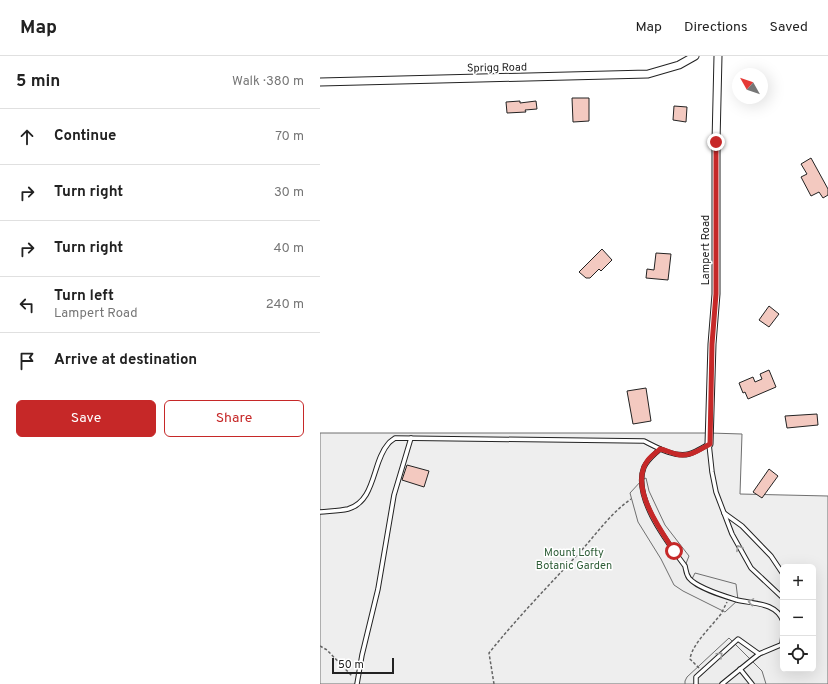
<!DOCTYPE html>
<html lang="en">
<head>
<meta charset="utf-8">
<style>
  body { margin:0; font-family:Overpass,sans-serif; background:#f2f2f2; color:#222 }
  .controls { position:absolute; right:12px; bottom:12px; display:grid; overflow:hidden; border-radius:6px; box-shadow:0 4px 16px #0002 }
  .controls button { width:36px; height:36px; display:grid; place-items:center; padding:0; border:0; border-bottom:1px solid #e0e0e0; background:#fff; color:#222; font:20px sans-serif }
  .compass { position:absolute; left:412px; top:12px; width:36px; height:36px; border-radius:50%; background:#fff; box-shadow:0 4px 16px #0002; rotate:310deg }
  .scale { position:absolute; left:12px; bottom:10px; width:62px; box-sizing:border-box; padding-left:4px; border:2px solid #222; border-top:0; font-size:11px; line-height:14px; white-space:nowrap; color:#222; -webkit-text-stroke:3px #fff; paint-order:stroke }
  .stop { position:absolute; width:12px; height:12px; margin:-9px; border:3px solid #c62828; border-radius:50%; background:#fff }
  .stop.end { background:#c62828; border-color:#fff; box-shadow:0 1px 4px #0008 }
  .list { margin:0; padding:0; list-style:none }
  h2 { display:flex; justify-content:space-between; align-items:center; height:52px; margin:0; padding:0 16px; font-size:17px }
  h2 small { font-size:13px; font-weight:400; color:#767676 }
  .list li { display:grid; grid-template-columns:26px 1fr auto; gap:12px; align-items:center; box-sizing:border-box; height:56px; padding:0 16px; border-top:1px solid #e0e0e0 }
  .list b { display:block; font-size:15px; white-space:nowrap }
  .list p { margin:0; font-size:13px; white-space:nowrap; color:#767676 }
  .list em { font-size:13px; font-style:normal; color:#767676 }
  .actions { display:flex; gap:8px; padding:12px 16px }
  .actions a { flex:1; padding:9px 0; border:1px solid #c62828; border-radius:6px; text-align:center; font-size:14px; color:#c62828 }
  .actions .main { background:#c62828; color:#fff }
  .icon { flex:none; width:22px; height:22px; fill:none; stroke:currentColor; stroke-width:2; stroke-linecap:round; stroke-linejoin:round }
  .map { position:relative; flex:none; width:508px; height:628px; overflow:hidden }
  header { display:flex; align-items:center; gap:24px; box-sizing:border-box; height:56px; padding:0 20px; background:#fff; border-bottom:1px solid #e0e0e0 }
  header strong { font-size:19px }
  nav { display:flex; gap:22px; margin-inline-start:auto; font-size:14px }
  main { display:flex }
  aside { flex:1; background:#fff }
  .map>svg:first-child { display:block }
  .green { fill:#eee; stroke:#6f6f6f; fill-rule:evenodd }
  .parking { fill:#ededed; stroke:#6f6f6f }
  .building { fill:#f3c9c0; stroke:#222 }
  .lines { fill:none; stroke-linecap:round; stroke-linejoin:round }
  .service-casing { stroke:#222; stroke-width:5.5 }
  .minor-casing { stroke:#222; stroke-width:9 }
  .path { stroke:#646464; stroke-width:1.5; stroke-dasharray:3 2; stroke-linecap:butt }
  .service { stroke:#fff; stroke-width:3.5 }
  .minor { stroke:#fff; stroke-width:7 }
  .oneway { stroke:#9c9c9c }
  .route { stroke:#c62828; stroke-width:5 }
  .labels { text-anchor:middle; stroke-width:3; stroke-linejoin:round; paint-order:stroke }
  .street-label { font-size:11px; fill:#222; stroke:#fff }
  .park-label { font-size:11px; fill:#2f5e38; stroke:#fff }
</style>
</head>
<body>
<header>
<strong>Map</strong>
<nav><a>Map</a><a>Directions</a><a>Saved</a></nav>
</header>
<main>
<aside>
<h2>5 min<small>Walk · 380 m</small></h2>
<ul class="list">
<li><svg class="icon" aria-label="ahead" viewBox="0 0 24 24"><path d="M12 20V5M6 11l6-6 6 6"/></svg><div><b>Continue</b></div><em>70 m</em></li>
<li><svg class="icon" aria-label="right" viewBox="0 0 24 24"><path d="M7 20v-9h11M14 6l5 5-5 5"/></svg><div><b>Turn right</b></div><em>30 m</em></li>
<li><svg class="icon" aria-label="right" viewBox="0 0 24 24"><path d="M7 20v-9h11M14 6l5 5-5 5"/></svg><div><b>Turn right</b></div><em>40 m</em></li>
<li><svg class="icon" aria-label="left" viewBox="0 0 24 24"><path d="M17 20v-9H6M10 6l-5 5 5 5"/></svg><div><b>Turn left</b><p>Lampert Road</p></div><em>240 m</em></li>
<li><svg class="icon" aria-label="arrive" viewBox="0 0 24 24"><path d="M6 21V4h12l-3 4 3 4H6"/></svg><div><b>Arrive at destination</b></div></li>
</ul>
<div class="actions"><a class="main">Save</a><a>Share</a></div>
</aside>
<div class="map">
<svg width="508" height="628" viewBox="0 0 508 628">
  <rect width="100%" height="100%" fill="#fff"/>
  <path class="green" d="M0,377H390L422,378L420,438L508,440V628H0ZM463,511H493V613H463Z"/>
  <g class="parking">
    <polygon points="326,422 329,435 345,469 369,500 365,510 366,516 372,523 375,517 416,528 418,544 405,556 363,535 354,529 341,503 318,466 310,437 322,424"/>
    <polygon points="409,582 442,615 446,628 365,628 365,625 367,621"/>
  </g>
  <g class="building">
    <polygon points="252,42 269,42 269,65 253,66"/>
    <polygon points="200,45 200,47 216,45 217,53 205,54 206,56 187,57 186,46"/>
    <polygon points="354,50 367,51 366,66 353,64"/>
    <polygon points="491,102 508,133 508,139 503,142 499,136 491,140 481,121 487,118 481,108"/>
    <polygon points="282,193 292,204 281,215 279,213 270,222 266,222 259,216"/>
    <polygon points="336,197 351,198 348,224 326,222 327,213 334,214"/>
    <polygon points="449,250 459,258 449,271 439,264"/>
    <polygon points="449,314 456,331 428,343 425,336 423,337 419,327 433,321 435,326 442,323 440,318"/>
    <polygon points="326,332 331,365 313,368 307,335"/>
    <polygon points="497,358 498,369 467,372 465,360"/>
    <polygon points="87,409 109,415 104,431 82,424"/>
    <polygon points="449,413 458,420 442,442 433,436"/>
  </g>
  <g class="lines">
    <g class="service-casing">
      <g id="service">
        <polyline points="389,388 392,416 396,436 412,478 431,512 463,542"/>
        <path d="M340,393C334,399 328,403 324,411C312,441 348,487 365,510C366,514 366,518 369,522C377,532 404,540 417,544C433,548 456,546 463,565"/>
        <path d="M0,456C9,455 19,455 28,453C56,445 52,406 68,388C70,385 73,384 75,382L324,385C336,391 355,402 369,398C376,396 382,392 389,388"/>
        <polyline points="404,457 422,470 451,500 463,518"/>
        <polyline points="462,588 463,579"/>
        <polyline points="420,613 432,628"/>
        <polyline points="37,628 42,599 58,533 74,439 91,382"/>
        <polyline points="376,628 376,621 418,583 439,598"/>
        <polyline points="402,628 439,598 463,588"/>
      </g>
    </g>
    <g class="minor-casing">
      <g id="minor">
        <polyline points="0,26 328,18 359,9 375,0"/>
        <polyline points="389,388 392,288 396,238 396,86 398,0"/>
      </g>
    </g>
    <g class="path">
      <polyline points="0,590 7,594 32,620"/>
      <path d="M379,612L370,603C372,588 392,570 401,558C403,554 405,550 407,546"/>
      <path d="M174,628L169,597C198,561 230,528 261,495C277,477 291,457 311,443"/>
    </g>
    <use href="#service" class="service"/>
    <use href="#minor" class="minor"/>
  </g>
  <defs><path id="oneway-chevron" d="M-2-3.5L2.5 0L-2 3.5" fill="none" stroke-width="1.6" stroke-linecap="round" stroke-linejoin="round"/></defs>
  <g class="oneway">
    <use href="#oneway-chevron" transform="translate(419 492) rotate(-119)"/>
    <use href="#oneway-chevron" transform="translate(431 546) rotate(-171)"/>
    <use href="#oneway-chevron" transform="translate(400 599) rotate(-43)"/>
  </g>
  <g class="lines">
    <path class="route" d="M354,495C340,473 308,430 328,404C331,400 337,396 340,393C346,394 351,397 356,398C369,402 379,394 390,388L392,288L396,238V86"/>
  </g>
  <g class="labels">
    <g class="street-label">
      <text transform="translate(177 11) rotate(-1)" y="4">Sprigg Road</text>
      <text transform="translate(385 194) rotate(-90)" y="4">Lampert Road</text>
    </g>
    <g class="park-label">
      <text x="254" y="500">Mount Lofty<tspan x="254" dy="13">Botanic Garden</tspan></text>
    </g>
  </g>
</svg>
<div class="controls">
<button>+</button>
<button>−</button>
<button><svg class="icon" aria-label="locate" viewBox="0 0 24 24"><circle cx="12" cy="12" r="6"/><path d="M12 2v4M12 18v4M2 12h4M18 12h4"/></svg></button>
</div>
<svg class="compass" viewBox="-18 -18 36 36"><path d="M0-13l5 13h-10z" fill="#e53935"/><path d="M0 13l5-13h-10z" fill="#767676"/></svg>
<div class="scale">50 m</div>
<div class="stop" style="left:354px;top:495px"></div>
<div class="stop end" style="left:396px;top:86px"></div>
</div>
</main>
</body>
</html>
